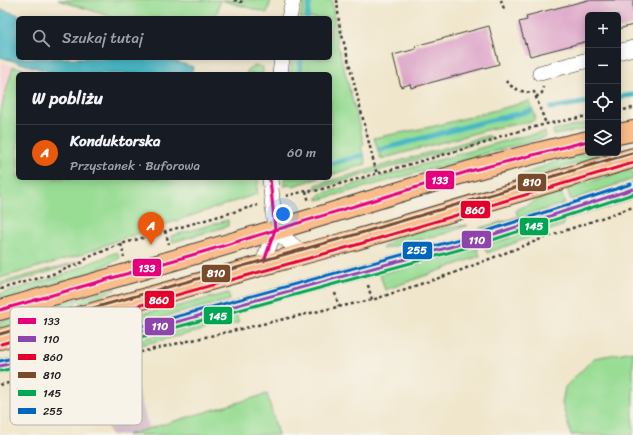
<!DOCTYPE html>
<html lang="pl">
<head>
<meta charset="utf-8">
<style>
  body { margin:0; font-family:Sriracha,sans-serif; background:#20242c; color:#f1f3f6 }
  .controls { position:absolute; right:12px; top:12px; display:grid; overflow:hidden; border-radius:6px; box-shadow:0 2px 10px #0003 }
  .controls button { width:36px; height:36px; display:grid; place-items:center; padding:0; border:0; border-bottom:1px solid #363941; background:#171b24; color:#f1f3f6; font:20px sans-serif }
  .you { position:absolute; left:283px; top:214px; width:14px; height:14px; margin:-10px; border:3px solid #fff; border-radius:50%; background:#1a73e8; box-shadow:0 0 0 6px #1a73e833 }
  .badge { display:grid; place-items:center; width:26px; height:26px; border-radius:50%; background:#ea580c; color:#fff; font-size:13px; font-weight:700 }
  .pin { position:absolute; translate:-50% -33px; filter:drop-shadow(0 1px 2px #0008) }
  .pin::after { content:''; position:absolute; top:21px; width:14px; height:12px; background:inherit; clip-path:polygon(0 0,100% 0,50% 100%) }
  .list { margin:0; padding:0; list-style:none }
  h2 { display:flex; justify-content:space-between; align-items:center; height:52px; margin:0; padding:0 16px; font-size:17px }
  h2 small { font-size:13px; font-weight:400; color:#9ea1a6 }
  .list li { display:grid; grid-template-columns:26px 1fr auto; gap:12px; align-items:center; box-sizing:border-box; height:56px; padding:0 16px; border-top:1px solid #363941 }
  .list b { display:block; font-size:15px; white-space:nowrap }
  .list p { margin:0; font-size:13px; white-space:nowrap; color:#9ea1a6 }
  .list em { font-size:13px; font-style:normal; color:#9ea1a6 }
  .icon { flex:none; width:22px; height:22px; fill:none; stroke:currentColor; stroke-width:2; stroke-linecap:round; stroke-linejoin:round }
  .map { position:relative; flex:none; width:633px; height:435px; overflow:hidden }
  .search { position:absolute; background:#171b24; box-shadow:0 2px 10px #0003; left:16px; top:16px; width:316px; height:44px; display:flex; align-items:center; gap:10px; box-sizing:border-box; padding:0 14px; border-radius:6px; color:#9ea1a6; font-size:15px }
  .panel { position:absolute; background:#171b24; box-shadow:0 2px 10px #0003; left:16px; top:72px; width:316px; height:108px; border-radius:6px }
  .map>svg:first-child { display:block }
  .built { fill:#f7cfd5 }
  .industrial { fill:#d2bdc8 }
  .green { fill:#99dd95; stroke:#5a7c58 }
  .water { fill:#4ab8c5; stroke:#336a70 }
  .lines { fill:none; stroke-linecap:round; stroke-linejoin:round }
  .stream { stroke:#4ab8c5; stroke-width:5 }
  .building { fill:#dca1c7 }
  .minor-casing { stroke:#3c3a36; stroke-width:16 }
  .major-casing { stroke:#3c3a36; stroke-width:22 }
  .path { stroke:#3c3a36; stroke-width:2.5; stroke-dasharray:3 3; stroke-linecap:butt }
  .minor { stroke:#fff; stroke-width:15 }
  .major { stroke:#f9bc8a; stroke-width:20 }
  .bus-1-casing { stroke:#f7f3e8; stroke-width:6 }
  .bus-2-casing { stroke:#f7f3e8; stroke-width:6 }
  .bus-3-casing { stroke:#f7f3e8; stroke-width:6 }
  .bus-4-casing { stroke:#f7f3e8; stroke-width:6 }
  .bus-5-casing { stroke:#f7f3e8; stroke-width:6 }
  .bus-6-casing { stroke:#f7f3e8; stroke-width:6 }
  .bus-1 { stroke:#e5007d; stroke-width:3 }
  .bus-2 { stroke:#8e44ad; stroke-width:3 }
  .bus-3 { stroke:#e4002b; stroke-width:3 }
  .bus-4 { stroke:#7a4b2a; stroke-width:3 }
  .bus-5 { stroke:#00a651; stroke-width:3 }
  .bus-6 { stroke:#0065bd; stroke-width:3 }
  .key { fill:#f7f3e8; stroke:#b5b2ab; stroke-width:1 }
  .key-label { font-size:11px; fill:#1c1c1c }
  .line-badge { stroke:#f7f3e8; stroke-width:1.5 }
  .badge-label { font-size:11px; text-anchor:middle; font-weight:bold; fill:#fff }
</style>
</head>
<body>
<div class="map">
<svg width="633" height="435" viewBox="0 0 633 435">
  <rect width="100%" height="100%" fill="#f7f3e8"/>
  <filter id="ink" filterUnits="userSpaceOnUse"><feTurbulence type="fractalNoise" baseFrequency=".025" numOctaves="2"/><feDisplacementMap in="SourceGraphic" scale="8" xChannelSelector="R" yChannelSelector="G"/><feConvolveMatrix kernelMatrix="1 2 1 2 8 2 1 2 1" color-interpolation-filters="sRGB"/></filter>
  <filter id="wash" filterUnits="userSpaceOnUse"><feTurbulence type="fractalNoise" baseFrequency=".012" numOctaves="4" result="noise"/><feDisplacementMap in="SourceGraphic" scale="16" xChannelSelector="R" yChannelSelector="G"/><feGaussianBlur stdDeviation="0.9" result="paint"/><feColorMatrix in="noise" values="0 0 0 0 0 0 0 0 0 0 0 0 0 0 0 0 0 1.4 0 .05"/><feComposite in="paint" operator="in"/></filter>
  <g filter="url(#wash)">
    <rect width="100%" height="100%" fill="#f0e6cc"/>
    <polygon class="built" points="0,62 13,66 0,113"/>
    <polygon class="industrial" points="135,380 149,428 127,435 110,435 97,391"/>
    <g class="green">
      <polygon points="58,0 220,0 216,18 116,18"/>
      <polygon points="221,0 271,0 267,13"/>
      <polygon points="304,0 332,0 337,42 364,144 361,146 366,164 330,175 330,74 290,74 292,58 330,58 330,18 300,18"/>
      <polygon points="13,66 40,74 18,74 18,178 258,178 257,194 118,240 83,254 0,278 0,113"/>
      <polygon points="256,66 263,67 263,74 246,74 249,68"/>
      <polygon points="530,101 536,119 531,122 494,128 381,159 374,138 435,126"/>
      <polygon points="588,123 588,129 554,135 553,130"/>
      <polygon points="545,132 546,137 318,200 318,197 321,194 515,138"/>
      <polygon points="486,136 490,136 491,138 316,189 316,185"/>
      <path d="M588,153H614L516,181L514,180L515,178C539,168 562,158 588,153Z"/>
      <polygon points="628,170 633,172 633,179 571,200 567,189 568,188"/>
      <polygon points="284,178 319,178 293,186 288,185 284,186"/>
      <path d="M560,190L565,203L481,230L480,228L518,217L516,210C531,204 544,196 560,190Z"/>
      <polygon points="228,220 228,226 173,242 171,236"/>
      <polygon points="563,220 564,225 487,253 484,246"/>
      <path d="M468,225L447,233L382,249C394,230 446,228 468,225Z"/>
      <polygon points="477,248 480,256 385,290 380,274"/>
      <polygon points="117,252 120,258 90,273 0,300 0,294 57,277"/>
      <polygon points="80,261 49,272 0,286 0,283"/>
      <polygon points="114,288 115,289 115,290 81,304 79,300 75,301 76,305 67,309 0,330 0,321"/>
      <polygon points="228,293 230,300 68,341 69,334 72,331 80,328 119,318 179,306"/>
      <polygon points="236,313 239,323 208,329 73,361 72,356 188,328"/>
      <polygon points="633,351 633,435 571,435 562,403 565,387 594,358"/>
      <polygon points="267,394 278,435 127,435"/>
    </g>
    <polygon class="water" points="0,9 30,18 18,18 18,58 163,58 193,67 191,74 57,74 0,57"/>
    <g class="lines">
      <g class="stream">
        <polyline points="307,18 310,0"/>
        <polyline points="300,74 301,58"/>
        <polyline points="618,97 633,95"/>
        <polyline points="551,108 588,102"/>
        <polyline points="379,150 483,122 530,111"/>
        <polyline points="330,164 363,155"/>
      </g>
    </g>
    <g id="blocks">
      <g class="building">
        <polygon points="588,0 633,0 633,25 618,29 618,15 588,15 588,41 530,56 526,43 525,44 519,22 527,20 526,16"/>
        <polygon points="489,26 499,64 411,88 410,84 401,87 393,55 416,49 415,46"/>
      </g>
    </g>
  </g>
  <g filter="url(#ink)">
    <use href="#blocks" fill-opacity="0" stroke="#3c3a36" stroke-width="1"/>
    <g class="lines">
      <g class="minor-casing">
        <g id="minor">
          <polyline points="289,18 293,0"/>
          <polyline points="618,52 633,48"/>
          <polyline points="540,73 588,60"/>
          <polyline points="280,74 282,58"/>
          <polyline points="275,230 303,254"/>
          <polyline points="262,265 275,230 270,178"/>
          <polyline points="0,366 107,341 479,239 633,189"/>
        </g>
      </g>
      <g class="major-casing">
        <g id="major">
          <polyline points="618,134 633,131"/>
          <path d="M0,310C92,284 183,258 275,230C379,199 482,164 588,141"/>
          <polyline points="0,339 303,254 355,240 633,158"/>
        </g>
      </g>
      <g class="path">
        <polyline points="234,0 241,2 242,0"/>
        <polyline points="337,0 339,23 377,175"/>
        <polyline points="501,0 504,9"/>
        <path d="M506,81C511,88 525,94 534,92L546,124"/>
        <polyline points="536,97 542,93 543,87"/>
        <polyline points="618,111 633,108"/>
        <polyline points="306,191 309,202"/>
        <polyline points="286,196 306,191 315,191 492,141 501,136 546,124 588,116"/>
        <polyline points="165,231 169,244"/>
        <polyline points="121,244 124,257"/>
        <polyline points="368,285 372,300"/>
        <polyline points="0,289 50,275 81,263 89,257 121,244 258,205"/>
        <polyline points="335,293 339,307"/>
        <polyline points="0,385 201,338 328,309 372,300 451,274 541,239 633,207"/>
      </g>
      <use href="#minor" class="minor"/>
      <use href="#major" class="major"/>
      <g class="bus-1-casing">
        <g id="bus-1">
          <polyline points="264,261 275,230 270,178"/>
          <polyline points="0,310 206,251 470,171 588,141"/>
        </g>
      </g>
      <g class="bus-2-casing">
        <polyline id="bus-2" points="0,366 107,341 479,239 633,189"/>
      </g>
      <g class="bus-3-casing">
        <polyline id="bus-3" points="1,344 356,245 633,163"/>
      </g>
      <g class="bus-4-casing">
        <polyline id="bus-4" points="0,334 354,235 632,153"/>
      </g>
      <g class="bus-5-casing">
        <polyline id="bus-5" points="1,371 108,346 480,244 633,194"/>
      </g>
      <g class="bus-6-casing">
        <polyline id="bus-6" points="0,361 106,336 478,234 631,184"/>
      </g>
      <use href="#bus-1" class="bus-1"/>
      <use href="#bus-2" class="bus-2"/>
      <use href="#bus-3" class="bus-3"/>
      <use href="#bus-4" class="bus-4"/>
      <use href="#bus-5" class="bus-5"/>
      <use href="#bus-6" class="bus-6"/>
    </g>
  </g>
  <rect x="10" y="307" width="132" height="118" rx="6" class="key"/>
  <rect x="18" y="318" width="18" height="6" fill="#e5007d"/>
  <rect x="18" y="336" width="18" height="6" fill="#8e44ad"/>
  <rect x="18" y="354" width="18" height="6" fill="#e4002b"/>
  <rect x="18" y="372" width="18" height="6" fill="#7a4b2a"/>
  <rect x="18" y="390" width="18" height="6" fill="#00a651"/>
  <rect x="18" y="408" width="18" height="6" fill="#0065bd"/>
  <g class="key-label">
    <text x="43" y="325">133</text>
    <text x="43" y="343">110</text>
    <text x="43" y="361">860</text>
    <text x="43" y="379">810</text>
    <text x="43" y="397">145</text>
    <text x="43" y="415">255</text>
  </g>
  <g class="line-badge">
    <rect x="425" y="170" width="30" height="20" rx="4" fill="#e5007d"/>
    <rect x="517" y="173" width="30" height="19" rx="4" fill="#7a4b2a"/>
    <rect x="460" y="200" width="31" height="19" rx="4" fill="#e4002b"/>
    <rect x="519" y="217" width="30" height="19" rx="4" fill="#00a651"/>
    <rect x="461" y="230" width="31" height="19" rx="4" fill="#8e44ad"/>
    <rect x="402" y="241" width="31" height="19" rx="4" fill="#0065bd"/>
    <rect x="132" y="258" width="30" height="19" rx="4" fill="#e5007d"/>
    <rect x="201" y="264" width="30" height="19" rx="4" fill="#7a4b2a"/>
    <rect x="144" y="290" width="31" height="19" rx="4" fill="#e4002b"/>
    <rect x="203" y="306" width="30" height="19" rx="4" fill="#00a651"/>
    <rect x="144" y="317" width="31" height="19" rx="4" fill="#8e44ad"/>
  </g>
  <g class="badge-label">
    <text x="440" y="184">133</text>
    <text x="532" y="186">810</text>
    <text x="475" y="214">860</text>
    <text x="534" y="230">145</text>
    <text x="477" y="244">110</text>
    <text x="417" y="254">255</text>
    <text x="147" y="272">133</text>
    <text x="216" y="277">810</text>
    <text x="159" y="304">860</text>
    <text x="218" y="320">145</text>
    <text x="160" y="330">110</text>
  </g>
</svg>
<div class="controls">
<button>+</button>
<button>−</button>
<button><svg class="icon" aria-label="locate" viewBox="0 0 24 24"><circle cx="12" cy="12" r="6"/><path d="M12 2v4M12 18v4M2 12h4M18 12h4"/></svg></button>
<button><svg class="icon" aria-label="layers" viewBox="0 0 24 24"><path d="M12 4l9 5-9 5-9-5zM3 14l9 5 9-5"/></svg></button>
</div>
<div class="you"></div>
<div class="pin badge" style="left:151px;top:245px">A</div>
<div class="search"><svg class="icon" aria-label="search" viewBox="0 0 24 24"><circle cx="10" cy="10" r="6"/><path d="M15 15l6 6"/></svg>Szukaj tutaj</div>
<section class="panel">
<h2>W pobliżu<small></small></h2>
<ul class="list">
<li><span class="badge">A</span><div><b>Konduktorska</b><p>Przystanek · Buforowa</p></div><em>60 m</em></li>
</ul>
</section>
</div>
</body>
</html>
